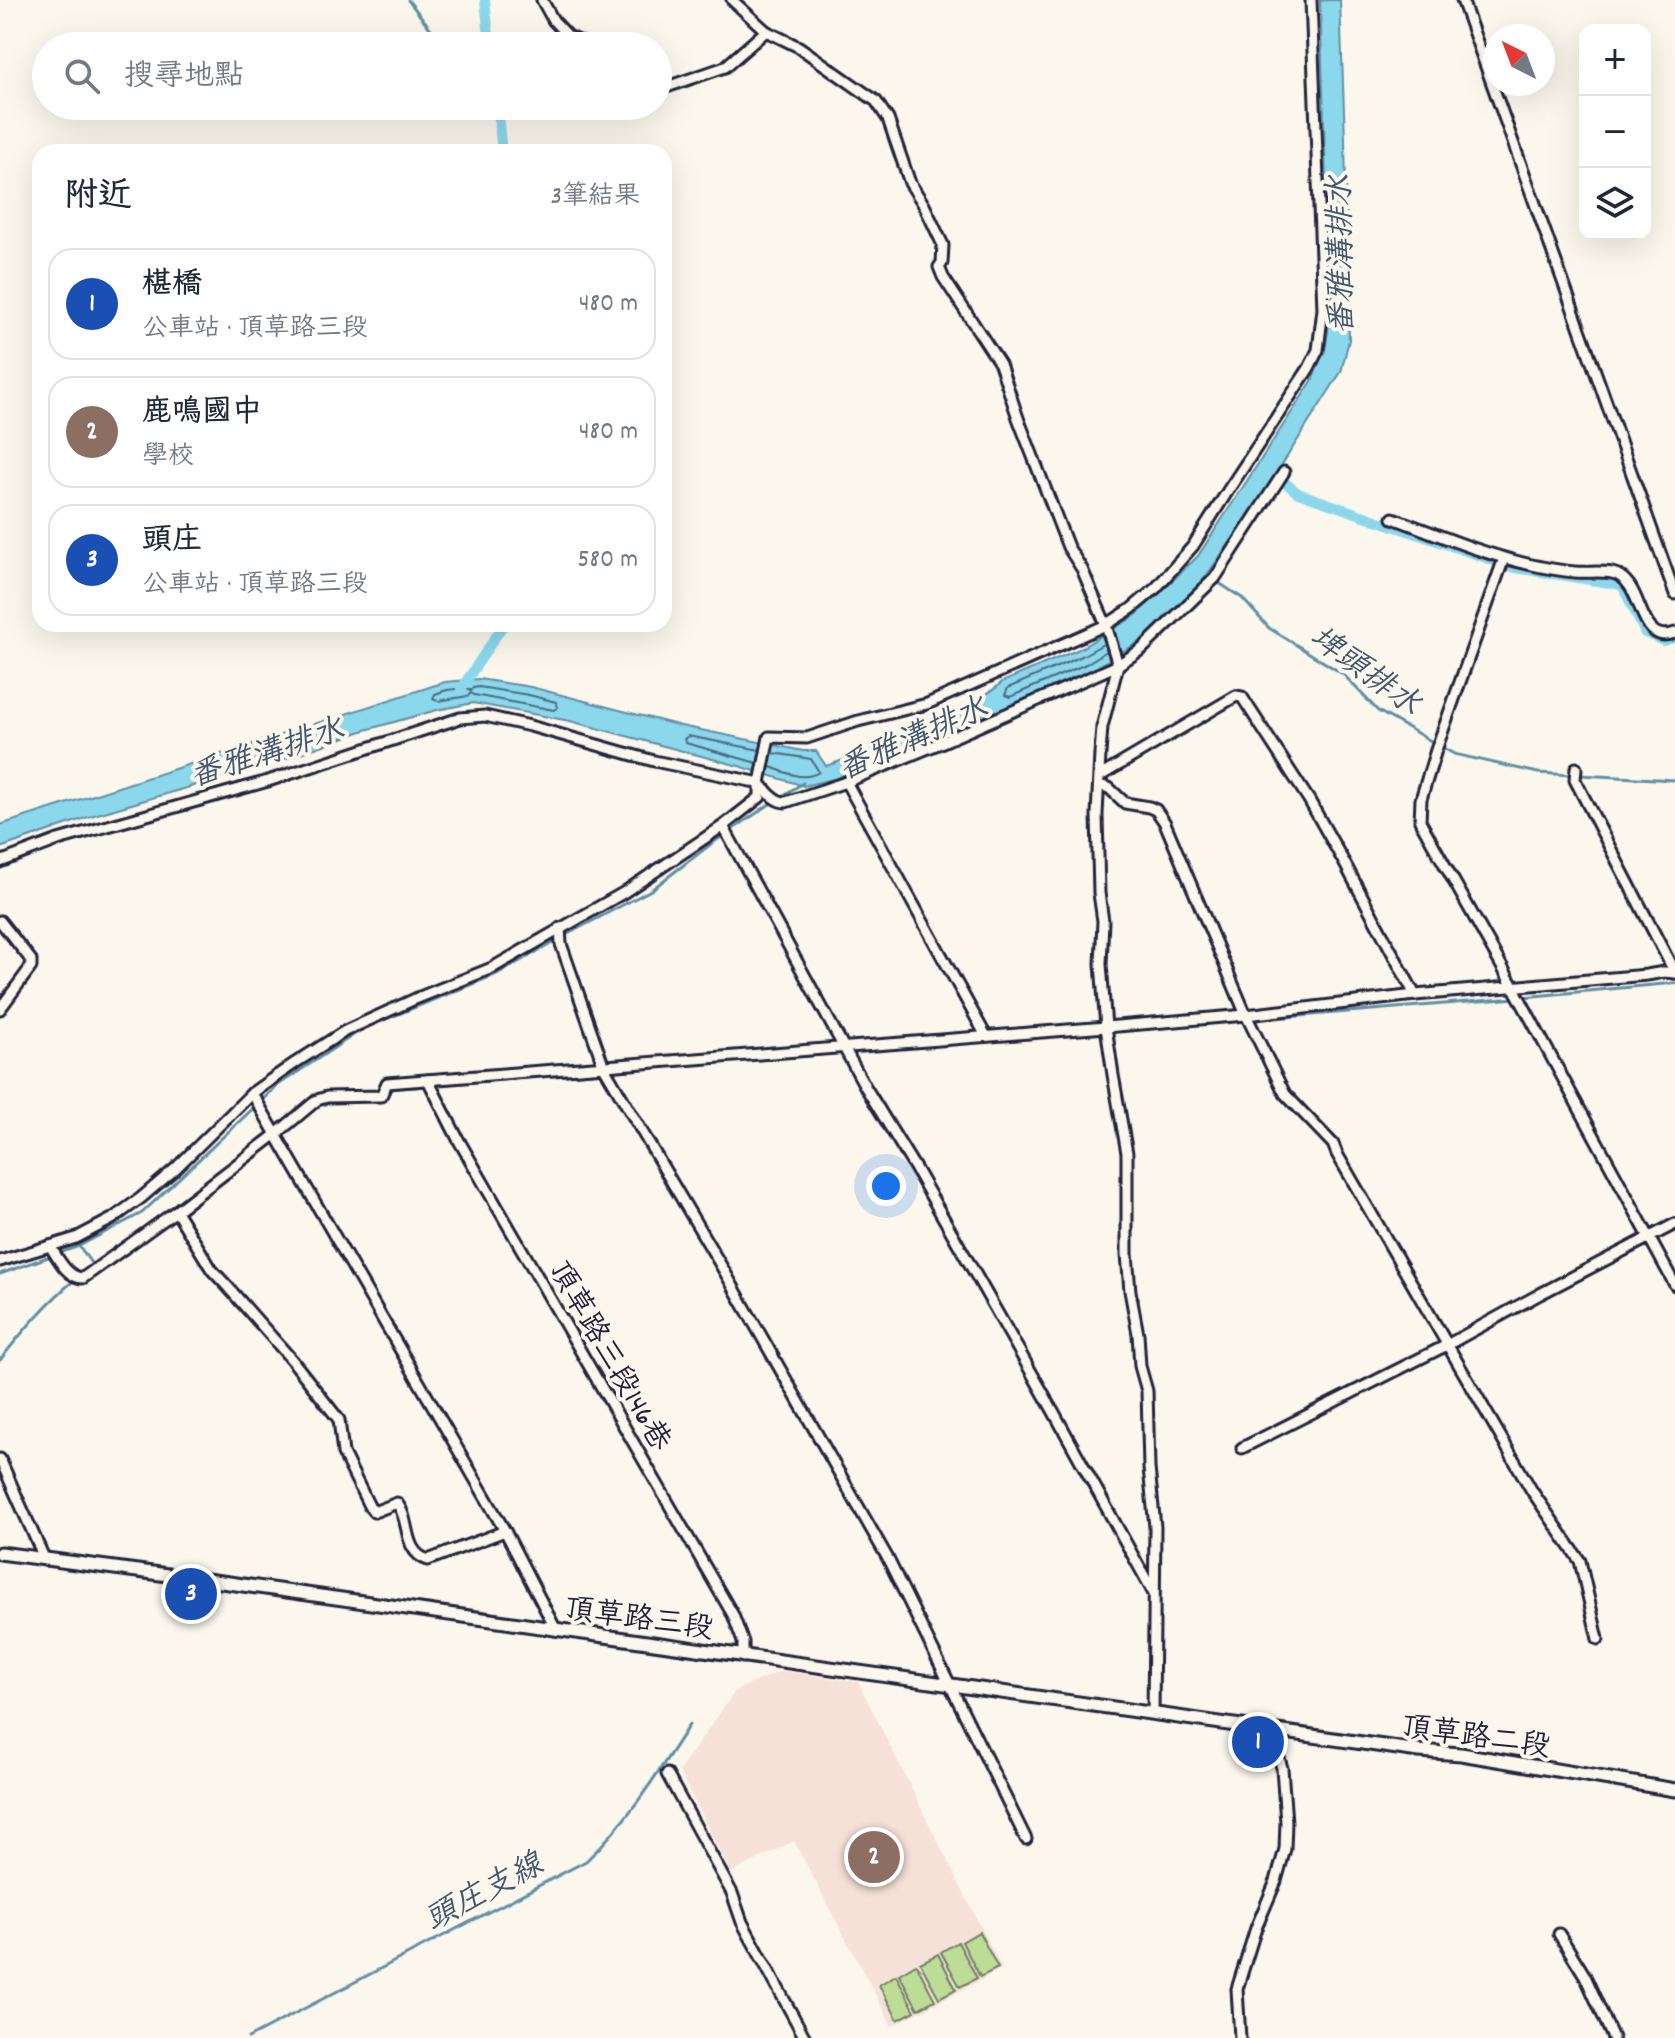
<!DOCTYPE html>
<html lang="zh-TW">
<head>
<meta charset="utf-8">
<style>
  body { margin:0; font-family:Dekko,"LXGW WenKai TC",sans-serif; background:#f6f6f7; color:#1f2937 }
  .controls { position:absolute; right:24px; top:24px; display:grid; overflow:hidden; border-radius:16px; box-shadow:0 8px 32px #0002 }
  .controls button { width:72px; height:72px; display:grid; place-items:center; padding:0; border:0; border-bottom:2px solid #e0e1e3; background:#fff; color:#1f2937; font:40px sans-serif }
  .compass { position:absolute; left:1483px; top:24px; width:72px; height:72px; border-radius:50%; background:#fff; box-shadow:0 8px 32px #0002; rotate:318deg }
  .you { position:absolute; left:886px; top:1186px; width:28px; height:28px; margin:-20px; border:6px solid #fff; border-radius:50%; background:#1a73e8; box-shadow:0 0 0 12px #1a73e833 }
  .badge { display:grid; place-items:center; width:52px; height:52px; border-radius:50%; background:#0f766e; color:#fff; font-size:26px; font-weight:700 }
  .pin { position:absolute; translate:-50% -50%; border:4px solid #fff; box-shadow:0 2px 8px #0006 }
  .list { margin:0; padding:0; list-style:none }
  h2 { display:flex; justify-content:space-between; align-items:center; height:104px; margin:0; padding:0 32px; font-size:34px }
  h2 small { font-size:26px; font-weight:400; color:#747a83 }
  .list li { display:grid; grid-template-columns:52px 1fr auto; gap:24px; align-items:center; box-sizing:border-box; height:112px; margin:0 16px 16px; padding:0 16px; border:2px solid #e0e1e3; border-radius:24px }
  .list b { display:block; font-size:30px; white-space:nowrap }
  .list p { margin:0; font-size:26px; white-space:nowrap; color:#747a83 }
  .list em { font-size:26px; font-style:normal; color:#747a83 }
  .icon { flex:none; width:44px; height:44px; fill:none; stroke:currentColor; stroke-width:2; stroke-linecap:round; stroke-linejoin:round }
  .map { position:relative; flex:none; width:1675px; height:2038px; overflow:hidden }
  .search { position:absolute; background:#fff; box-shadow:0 8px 32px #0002; left:32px; top:32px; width:640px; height:88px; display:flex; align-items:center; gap:20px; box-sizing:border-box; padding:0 28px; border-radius:44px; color:#747a83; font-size:30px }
  .panel { position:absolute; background:#fff; box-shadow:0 8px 32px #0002; left:32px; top:144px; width:640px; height:488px; border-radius:24px }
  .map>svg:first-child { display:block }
  .built { fill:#f5e1d7 }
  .green { fill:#bddc95; stroke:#707f68; stroke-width:2 }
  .water { fill:#8bd7eb; stroke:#618fa5; stroke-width:2 }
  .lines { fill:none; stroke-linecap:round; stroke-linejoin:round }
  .shore { stroke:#4c6a81; stroke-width:2 }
  .stream { stroke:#618fa5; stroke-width:3 }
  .canal { stroke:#8bd7eb; stroke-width:10 }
  .minor-casing { stroke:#22223b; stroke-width:15 }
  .tertiary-casing { stroke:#22223b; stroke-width:17 }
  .minor { stroke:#fbf7ec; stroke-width:9 }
  .tertiary { stroke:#fbf7ec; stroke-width:11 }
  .labels { text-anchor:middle; stroke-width:8; stroke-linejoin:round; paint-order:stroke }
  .street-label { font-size:30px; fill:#22223b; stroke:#fbf7ec }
  .water-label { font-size:32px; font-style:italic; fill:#425870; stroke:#fbf7ec }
</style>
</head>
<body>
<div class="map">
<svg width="1675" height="2038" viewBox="0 0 1675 2038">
  <rect width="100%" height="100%" fill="#fbf7ec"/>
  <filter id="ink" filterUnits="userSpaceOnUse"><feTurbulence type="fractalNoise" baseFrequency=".0125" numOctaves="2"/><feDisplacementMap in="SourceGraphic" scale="16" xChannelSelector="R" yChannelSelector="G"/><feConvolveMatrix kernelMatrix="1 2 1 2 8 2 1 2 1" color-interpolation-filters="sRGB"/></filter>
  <g filter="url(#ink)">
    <polygon class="built" points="781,1671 858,1682 1002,1969 892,2026 794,1841 731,1873 679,1771 736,1690"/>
    <g class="green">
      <polygon points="979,1932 998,1968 980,1977 962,1942"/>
      <polygon points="958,1942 977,1978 960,1987 941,1952"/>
      <polygon points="938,1954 956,1989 939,1998 920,1963"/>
      <polygon points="916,1964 935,2000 918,2009 899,1974"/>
      <polygon points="896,1975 915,2011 898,2020 879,1985"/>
    </g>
    <path class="water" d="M1320,0H1340L1345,140L1349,340L1341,372L1251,513L1201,583L1147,637L1090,671L918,746L837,778L804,786L739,766L570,721L473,703L437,710L362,731L285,759L94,815L0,848V825L445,682L479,679L531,687L681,726L803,751H816L826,766C878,748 929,730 976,700C985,695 995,690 1002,682L1079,649L1135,616L1198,556L1312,381L1326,345L1333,293L1326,186Z"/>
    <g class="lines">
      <g class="shore">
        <polyline points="1105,643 1082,656 1008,688 1005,695 1010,697 1086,664 1107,651"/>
        <polygon points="479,687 529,695 556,702 558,707 554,710 474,695 471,693 468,696 438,701 433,699 435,694 447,690 467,688 471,691 473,688"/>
        <polyline points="757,763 686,743 684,739 688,736 760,750"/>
        <path d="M770,767C786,772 803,782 819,772L811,759L773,753"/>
      </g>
      <g class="stream">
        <polyline points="408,0 444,46"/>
        <polyline points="1216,581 1242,598 1269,628 1343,674 1378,711 1454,754 1538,773 1571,775"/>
        <polyline points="1579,775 1675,780"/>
        <polyline points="779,798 803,783"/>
        <polyline points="564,936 651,890 711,844 773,802"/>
        <polyline points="1523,997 1675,983"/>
        <polyline points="1252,1020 1516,998"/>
        <polyline points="850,1052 1245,1020"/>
        <polyline points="610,1071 842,1053"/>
        <polyline points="435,1085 603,1072"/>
        <polyline points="387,1089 427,1086"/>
        <polyline points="351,1092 380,1090"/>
        <polyline points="79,1246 93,1266"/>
        <polyline points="102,1259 231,1163"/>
        <polyline points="0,1274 79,1246 142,1213 278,1085 364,1028 497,974 558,940"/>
        <path d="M0,1360C23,1331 48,1301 77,1278"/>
        <path d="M248,2038L586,1861C628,1821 658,1773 689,1725"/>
      </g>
      <g class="canal">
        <polyline points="485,0 490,46"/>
        <polyline points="497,106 502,152"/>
        <polyline points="1269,470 1298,493 1515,568 1622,585 1645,633 1663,641 1675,638"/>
        <polyline points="461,689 504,624"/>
      </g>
      <g class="minor-casing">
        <g id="minor">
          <polyline points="542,0 553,20 568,36 590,46"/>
          <polyline points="732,0 766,31 799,47 876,101 888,119 910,183 924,205 943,245 942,263 939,267 943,277 1000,364 1018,418 1068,547 1082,569 1106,625 1118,665 1102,727 1100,754 1097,815 1099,893 1103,921 1101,964 1106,1027 1113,1075 1127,1153 1127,1254 1130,1291 1138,1334 1140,1366 1147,1391 1149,1468 1155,1527 1153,1714"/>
          <polyline points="1462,0 1675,594"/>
          <polyline points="658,90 725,67 766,31"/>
          <path d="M1393,518C1439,535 1485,555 1532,565C1546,568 1561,571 1575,572C1587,573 1600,571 1612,573C1646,580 1635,647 1675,633"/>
          <polyline points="1504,558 1436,750 1421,799 1420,821 1514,988 1675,1285"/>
          <polyline points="1576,768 1575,780 1675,973"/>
          <polyline points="1100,776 1236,696 1242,697 1309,800 1345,864 1415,995"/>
          <polyline points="846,782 986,1036"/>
          <polyline points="1099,785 1109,788 1125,803 1149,807 1156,810 1165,823 1246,1015 1285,1094 1333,1144 1337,1154 1532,1491 1580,1561 1598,1639"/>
          <polyline points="723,826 866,1088 915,1168 1051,1407 1153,1592"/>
          <path d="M0,862L58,840L268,781L460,718L485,716L530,726L654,761L760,783C767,791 774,802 786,802L846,782L938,744L1118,665L1142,649L1215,578L1284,472"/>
          <polyline points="0,921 31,960 31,967 0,1009"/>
          <polyline points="560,928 561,944 604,1067 726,1274 887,1557 1026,1839"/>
          <polyline points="428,1080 458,1139 733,1615 743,1642 743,1657"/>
          <polyline points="252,1093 505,1531 556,1630"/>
          <path d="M176,1211L212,1270L227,1286L292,1360L336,1416L339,1420L343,1453L369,1506L374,1512L397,1503C411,1520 402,1552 428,1560L505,1531"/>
          <polyline points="50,1246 76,1238 112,1219 141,1198 175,1169 252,1093 295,1063 345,1031 415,999 492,968 623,893 723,826 760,797 760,783 769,737 807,738 858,721 927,704 1106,625 1131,609 1156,588 1193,546 1229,489 1309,368 1318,350 1323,309 1311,0"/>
          <path d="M0,1261L50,1246C58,1258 67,1278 83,1278L176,1211L275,1135L317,1100L327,1097L381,1096L387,1083L1106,1027L1246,1015L1415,995L1647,975L1664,972L1675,973"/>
          <polyline points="1242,1448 1447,1345 1540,1294 1675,1224"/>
          <polyline points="0,1459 45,1560"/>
          <polyline points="667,1774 732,1893 742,1922 805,2038"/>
          <polyline points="1559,1934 1585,1976 1613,2038"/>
          <polyline points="1240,2038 1237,1989 1256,1928 1276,1881 1285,1849 1286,1822 1282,1768 1271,1730"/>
        </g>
      </g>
      <g class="tertiary-casing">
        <polyline id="tertiary" points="0,1553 229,1583 1419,1751 1461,1754 1675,1790"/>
      </g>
      <use href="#minor" class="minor"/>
      <use href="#tertiary" class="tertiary"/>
    </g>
  </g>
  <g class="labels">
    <g class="street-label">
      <text transform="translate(611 1355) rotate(60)" y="10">頂草路三段146巷</text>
      <text transform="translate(639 1617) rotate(8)" y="10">頂草路三段</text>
      <text transform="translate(1476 1735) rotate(8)" y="10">頂草路二段</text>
    </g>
    <g class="water-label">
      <text transform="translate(1339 255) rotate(-91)" y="11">番雅溝排水</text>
      <text transform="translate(1366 669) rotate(36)" y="11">埤頭排水</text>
      <text transform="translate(912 737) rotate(-24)" y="11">番雅溝排水</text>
      <text transform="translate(266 751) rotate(-18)" y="11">番雅溝排水</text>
      <text transform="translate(483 1890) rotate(-28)" y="11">頭庄支線</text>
    </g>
  </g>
</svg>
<div class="controls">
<button>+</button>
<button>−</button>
<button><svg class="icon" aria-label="layers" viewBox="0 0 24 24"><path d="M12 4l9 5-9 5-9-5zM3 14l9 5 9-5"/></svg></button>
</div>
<svg class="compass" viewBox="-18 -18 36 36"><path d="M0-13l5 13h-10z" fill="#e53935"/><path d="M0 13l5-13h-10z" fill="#747a83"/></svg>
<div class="you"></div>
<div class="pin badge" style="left:1258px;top:1742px;background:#1a4fb4">1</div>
<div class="pin badge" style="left:874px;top:1857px;background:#8d6e63">2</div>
<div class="pin badge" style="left:191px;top:1594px;background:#1a4fb4">3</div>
<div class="search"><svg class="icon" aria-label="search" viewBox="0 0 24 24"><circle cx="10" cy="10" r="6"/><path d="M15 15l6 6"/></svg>搜尋地點</div>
<section class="panel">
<h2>附近<small>3筆結果</small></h2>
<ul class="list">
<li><span class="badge" style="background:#1a4fb4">1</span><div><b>椹橋</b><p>公車站 · 頂草路三段</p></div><em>480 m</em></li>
<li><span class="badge" style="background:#8d6e63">2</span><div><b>鹿鳴國中</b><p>學校</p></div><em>480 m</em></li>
<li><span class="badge" style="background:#1a4fb4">3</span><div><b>頭庄</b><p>公車站 · 頂草路三段</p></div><em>580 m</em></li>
</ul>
</section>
</div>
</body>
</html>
